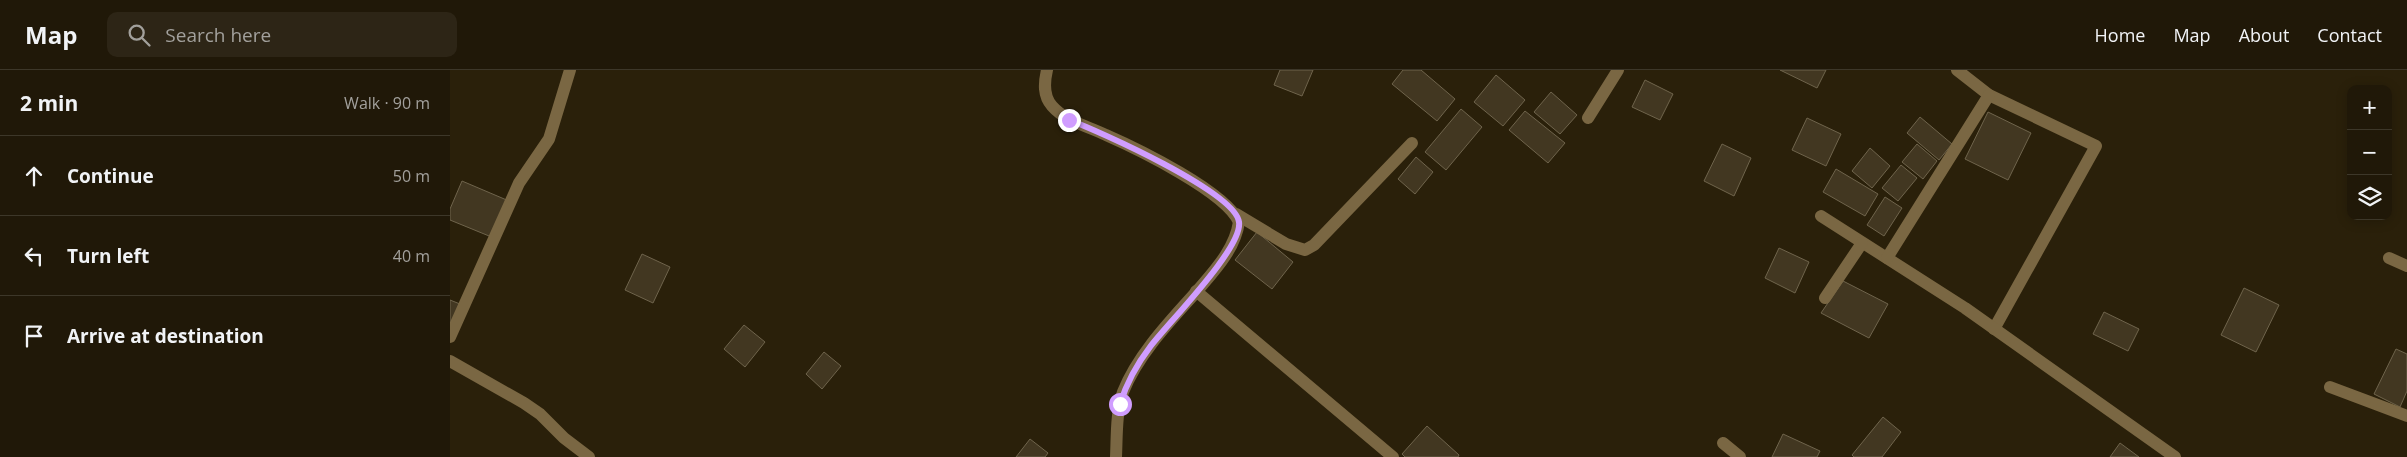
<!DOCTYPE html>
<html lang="en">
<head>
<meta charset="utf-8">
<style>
  body { margin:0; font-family:"Open Sans",sans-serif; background:#2d2516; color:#f1f3f6 }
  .controls { position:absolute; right:15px; top:15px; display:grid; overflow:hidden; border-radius:10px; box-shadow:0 2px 12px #0003 }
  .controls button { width:45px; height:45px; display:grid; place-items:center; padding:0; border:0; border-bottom:1px solid #3d3729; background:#201808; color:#f1f3f6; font:25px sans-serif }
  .stop { position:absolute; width:15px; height:15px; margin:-11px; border:4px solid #d09dff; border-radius:50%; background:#fff }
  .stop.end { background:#d09dff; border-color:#fff; box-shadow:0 1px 5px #0008 }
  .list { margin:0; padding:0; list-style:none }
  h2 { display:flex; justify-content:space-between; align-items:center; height:65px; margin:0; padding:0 20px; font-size:21px }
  h2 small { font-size:16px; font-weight:400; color:#a2a09c }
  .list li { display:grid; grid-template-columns:32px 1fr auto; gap:15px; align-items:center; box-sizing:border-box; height:80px; padding:0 20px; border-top:1px solid #3d3729 }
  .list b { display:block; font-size:19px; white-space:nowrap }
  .list em { font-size:16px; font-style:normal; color:#a2a09c }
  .icon { flex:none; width:28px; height:28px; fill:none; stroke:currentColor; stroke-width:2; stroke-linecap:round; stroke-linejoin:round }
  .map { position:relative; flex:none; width:1957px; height:387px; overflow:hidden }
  header { display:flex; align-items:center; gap:30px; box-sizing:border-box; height:70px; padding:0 25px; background:#201808; border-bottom:1px solid #3d3729 }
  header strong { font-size:24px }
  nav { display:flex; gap:28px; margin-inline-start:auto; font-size:18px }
  .search { width:350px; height:45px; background:#2d2516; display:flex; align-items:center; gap:12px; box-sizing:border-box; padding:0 18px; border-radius:10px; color:#a2a09c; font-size:19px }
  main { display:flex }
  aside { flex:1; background:#201808 }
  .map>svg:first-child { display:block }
  .building { fill:#423721; stroke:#6f644c }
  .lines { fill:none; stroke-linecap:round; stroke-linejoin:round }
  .minor { stroke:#7a6743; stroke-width:12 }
  .route { stroke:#d09dff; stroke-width:6 }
</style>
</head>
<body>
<header>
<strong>Map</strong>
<div class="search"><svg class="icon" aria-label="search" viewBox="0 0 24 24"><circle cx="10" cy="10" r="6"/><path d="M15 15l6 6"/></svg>Search here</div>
<nav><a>Home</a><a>Map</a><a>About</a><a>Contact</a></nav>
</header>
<main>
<aside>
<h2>2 min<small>Walk · 90 m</small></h2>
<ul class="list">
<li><svg class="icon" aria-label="ahead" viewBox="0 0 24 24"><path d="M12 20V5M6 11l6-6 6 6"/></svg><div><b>Continue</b></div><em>50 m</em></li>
<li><svg class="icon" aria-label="left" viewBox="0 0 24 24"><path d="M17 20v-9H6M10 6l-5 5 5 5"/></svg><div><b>Turn left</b></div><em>40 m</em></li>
<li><svg class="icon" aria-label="arrive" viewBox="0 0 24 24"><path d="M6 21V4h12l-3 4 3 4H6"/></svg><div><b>Arrive at destination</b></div></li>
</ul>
</aside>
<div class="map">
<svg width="1957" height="387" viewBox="0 0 1957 387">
  <rect width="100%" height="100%" fill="#2a200a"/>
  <g class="building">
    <polygon points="830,0 863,0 852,26 824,15"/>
    <polygon points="953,0 971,0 1005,29 987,51 942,14"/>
    <polygon points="1330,0 1376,0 1367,18"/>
    <polygon points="1046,5 1075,30 1053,56 1024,32"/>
    <polygon points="1195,10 1223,24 1210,50 1182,37"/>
    <polygon points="1101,22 1127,45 1110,64 1084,42"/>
    <polygon points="1011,39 1032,57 996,100 975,82"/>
    <polygon points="1075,41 1115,73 1098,93 1059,60"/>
    <polygon points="1538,42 1581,63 1558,110 1515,89"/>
    <polygon points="1470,47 1502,74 1489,90 1457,63"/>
    <polygon points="1357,48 1391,64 1376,96 1342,80"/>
    <polygon points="1272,74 1301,88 1284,126 1254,111"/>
    <polygon points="1467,74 1487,91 1473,109 1452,92"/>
    <polygon points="1420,78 1440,96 1422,118 1402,101"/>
    <polygon points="966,87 983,102 965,124 948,109"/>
    <polygon points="1451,95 1467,108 1448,131 1432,118"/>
    <polygon points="1386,99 1428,124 1415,146 1373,122"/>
    <polygon points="12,111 59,131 44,168 0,150 0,139"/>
    <polygon points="1435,127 1452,138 1434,166 1417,155"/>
    <polygon points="807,162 843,192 822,219 785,190"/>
    <polygon points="1329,178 1359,192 1345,223 1315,208"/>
    <polygon points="192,184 220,197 203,233 175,220"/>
    <polygon points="1393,211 1438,234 1419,268 1371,243"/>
    <polygon points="1794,218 1829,235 1806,282 1771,265"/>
    <polygon points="0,230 10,234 0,264"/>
    <polygon points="1654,242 1689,259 1678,281 1643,264"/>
    <polygon points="294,255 315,272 295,297 274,279"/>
    <polygon points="1946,279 1957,284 1957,321 1950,337 1924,324"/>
    <polygon points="374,282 391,296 372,319 356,304"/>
    <polygon points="1433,347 1451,362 1432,387 1404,387 1402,385"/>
    <polygon points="977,356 1009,385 1008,387 955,387 952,384"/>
    <polygon points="1333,364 1370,381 1367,387 1322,387"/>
    <polygon points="580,369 598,383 595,387 566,387"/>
    <polygon points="1670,373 1689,387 1660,387"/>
  </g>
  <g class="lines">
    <g class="minor">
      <path d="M597,0C594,13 593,26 602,36C616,52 638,56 656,65C688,79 776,122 789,152C785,179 765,200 748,220C721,250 688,284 673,322C666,343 667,365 666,387"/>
      <polyline points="1507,0 1539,25 1646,76 1544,259"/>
      <polyline points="1138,48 1168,0"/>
      <polyline points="786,144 836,174 855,180 864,175 962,73"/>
      <polyline points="1371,146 1515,238 1725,387"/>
      <polyline points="1437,188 1539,25"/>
      <polyline points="1939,188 1957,196"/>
      <polyline points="746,221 943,387"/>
      <polyline points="1375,228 1412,173"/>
      <polyline points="0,267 69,113 99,69 120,0"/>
      <polyline points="0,291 74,333 90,344 114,368 139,387"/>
      <polyline points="1880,317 1957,346"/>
      <polyline points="1273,373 1290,387"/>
    </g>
  </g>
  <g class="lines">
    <path class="route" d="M619,50C649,61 785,122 789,152C793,178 717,254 700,277C687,294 676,315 670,334"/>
  </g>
</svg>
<div class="controls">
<button>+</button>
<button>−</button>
<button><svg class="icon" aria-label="layers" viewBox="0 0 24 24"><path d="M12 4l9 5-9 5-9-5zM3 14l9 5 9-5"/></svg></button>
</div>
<div class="stop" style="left:670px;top:334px"></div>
<div class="stop end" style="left:619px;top:50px"></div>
</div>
</main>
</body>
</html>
